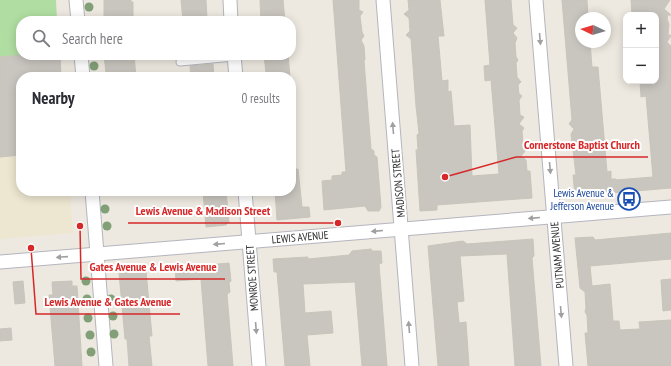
<!DOCTYPE html>
<html lang="en">
<head>
<meta charset="utf-8">
<style>
  body { margin:0; font-family:"PT Sans Narrow",sans-serif; background:#f2f2f3; color:#2b2b33 }
  .controls { position:absolute; right:12px; top:12px; display:grid; overflow:hidden; border-radius:8px; box-shadow:0 2px 10px #0003 }
  .controls button { width:36px; height:36px; display:grid; place-items:center; padding:0; border:0; border-bottom:1px solid #e1e1e2; background:#fff; color:#2b2b33; font:20px sans-serif }
  .compass { position:absolute; left:575px; top:12px; width:36px; height:36px; border-radius:50%; background:#fff; box-shadow:0 2px 10px #0003; rotate:274deg }
  .list { margin:0; padding:0; list-style:none }
  h2 { display:flex; justify-content:space-between; align-items:center; height:52px; margin:0; padding:0 16px; font-size:17px }
  h2 small { font-size:13px; font-weight:400; color:#7c7c81 }
  .icon { flex:none; width:22px; height:22px; fill:none; stroke:currentColor; stroke-width:2; stroke-linecap:round; stroke-linejoin:round }
  .map { position:relative; flex:none; width:671px; height:366px; overflow:hidden }
  .search { position:absolute; background:#fff; box-shadow:0 2px 10px #0003; left:16px; top:16px; width:280px; height:44px; display:flex; align-items:center; gap:10px; box-sizing:border-box; padding:0 14px; border-radius:16px; color:#7c7c81; font-size:15px }
  .panel { position:absolute; background:#fff; box-shadow:0 2px 10px #0003; left:16px; top:72px; width:280px; height:124px; border-radius:16px }
  .map>svg:first-child { display:block }
  .education { fill:#ede7d1 }
  .green { fill:#b0dea2 }
  .building { fill:#c9c5bf; stroke:#c8c5ba }
  .lines { fill:none; stroke-linecap:round; stroke-linejoin:round }
  .service-casing { stroke:#b4b5be; stroke-width:9 }
  .minor-casing { stroke:#b4b5be; stroke-width:15 }
  .service { stroke:#fff; stroke-width:7 }
  .minor { stroke:#fff; stroke-width:13 }
  .tree { fill:#81a077 }
  .oneway { fill:#a0a0a0 }
  .labels { text-anchor:middle; stroke-width:4; stroke-linejoin:round; paint-order:stroke }
  .street-label { font-size:11px; fill:#2c2c2c; stroke:#fff }
  .transit-label { font-size:11px; fill:#164399; stroke:#fff; text-anchor:end }
  .leader { fill:none; stroke:#d62828; stroke-width:1.5 }
  .callout-dot { fill:#d62828; stroke:#fff; stroke-width:1.5 }
  .callout-label { font-size:12px; text-anchor:middle; font-weight:bold; fill:#d62828; stroke:#fff; stroke-width:4; stroke-linejoin:round; paint-order:stroke }
</style>
</head>
<body>
<div class="map">
<svg width="671" height="366" viewBox="0 0 671 366">
  <rect width="100%" height="100%" fill="#ede9e0"/>
  <polygon class="education" points="23,55 60,55 61,77 21,77 21,191 70,191 73,233 0,239 0,57"/>
  <polygon class="green" points="0,0 56,0 57,21 21,21 21,55 23,55 0,57"/>
  <g class="building">
    <polygon points="104,0 131,0 131,2 133,2 133,21 104,21"/>
    <polygon points="181,0 206,0 207,18 206,18 206,21 183,21"/>
    <polygon points="260,0 283,0 285,21 261,21"/>
    <polygon points="333,0 359,0 359,10 363,12 360,16 362,32 364,36 361,40 364,46 365,59 364,61 371,149 374,151 374,155 377,157 381,207 379,211 368,211 365,206 324,210 322,181 332,180 332,176 342,175 342,172 346,172"/>
    <polygon points="408,0 440,0 444,36 438,36 442,81 448,80 448,92 451,91 454,126 470,125 472,176 499,174 491,80 485,81 484,66 490,65 485,0 511,0 513,25 517,28 513,33 517,38 515,43 516,57 518,60 516,63 517,77 521,82 518,85 519,94 522,96 519,100 520,115 524,117 519,124 524,128 522,131 523,143 523,147 526,150 521,156 526,160 527,171 530,171 532,198 437,205 437,210 420,211 416,150 418,150 417,135 419,133 416,106 411,39 406,35 410,31 409,18 404,14 409,10"/>
    <polygon points="562,0 587,0 588,18 581,18 581,42 590,42 592,67 598,67 607,172 611,171 611,179 616,179 616,180 653,177 646,96 641,97 640,81 656,81 656,15 632,15 631,0 670,0 664,9 671,15 668,15 667,18 669,25 668,34 671,36 667,42 671,46 671,188 575,196 573,175 576,175 571,134 574,129 569,124 572,120"/>
    <polygon points="23,55 60,55 61,77 21,77 21,155 0,157 0,57"/>
    <polygon points="104,55 134,55 136,77 111,77 110,73 106,73"/>
    <polygon points="264,55 288,55 290,77 268,77 268,73 266,73"/>
    <polygon points="213,64 214,77 191,77 190,66"/>
    <polygon points="291,169 298,169 302,207 309,207 310,217 277,220 275,191 291,191"/>
    <polygon points="203,191 226,191 229,222 226,225 206,227"/>
    <polygon points="671,233 671,259 590,266 592,286 610,284 613,321 619,321 620,330 640,329 639,322 671,320 671,366 588,366 585,333 588,333 587,315 585,312 586,308 585,292 580,288 575,238 593,237 595,240"/>
    <polygon points="533,239 534,256 532,258 541,366 515,366 507,254 460,256 464,301 457,302 458,312 459,323 466,322 469,366 438,366 428,246 463,241 467,244"/>
    <polygon points="371,249 372,251 381,251 382,263 379,264 387,366 362,366 355,282 303,284 305,313 331,311 333,333 307,335 310,366 285,366 277,272 274,272 273,259 308,257 308,259 349,255 352,251"/>
    <polygon points="229,263 231,281 229,283 230,292 227,294 233,366 208,366 201,279 176,281 175,268"/>
    <polygon points="146,271 152,336 149,336 152,366 129,366 127,339 125,339 119,273"/>
    <polygon points="671,279 671,310 663,311 661,280"/>
    <polygon points="23,281 25,303 15,304 13,282"/>
    <polygon points="72,281 72,286 77,286 82,366 55,366 49,295 53,295 52,282"/>
    <polygon points="11,328 12,340 0,341 0,329"/>
  </g>
  <g class="lines">
    <g class="service-casing">
      <polyline id="service" points="180,62 234,57"/>
    </g>
    <g class="minor-casing">
      <g id="minor">
        <polyline points="76,0 78,21"/>
        <polyline points="230,0 231,21"/>
        <polyline points="383,0 412,366"/>
        <polyline points="536,0 566,366"/>
        <polyline points="81,55 83,77"/>
        <polyline points="234,55 236,77"/>
        <polyline points="92,191 106,366"/>
        <polyline points="245,191 259,366"/>
        <polyline points="0,262 671,207"/>
      </g>
    </g>
    <use href="#service" class="service"/>
    <use href="#minor" class="minor"/>
  </g>
  <g class="tree">
    <circle cx="89" cy="7" r="4.5"/>
    <circle cx="94" cy="66" r="4.5"/>
    <circle cx="105" cy="209" r="4.5"/>
    <circle cx="107" cy="226" r="4.5"/>
    <circle cx="86" cy="281" r="4.5"/>
    <circle cx="87" cy="299" r="4.5"/>
    <circle cx="111" cy="299" r="4.5"/>
    <circle cx="113" cy="316" r="4.5"/>
    <circle cx="88" cy="318" r="4.5"/>
    <circle cx="114" cy="334" r="4.5"/>
    <circle cx="90" cy="335" r="4.5"/>
    <circle cx="91" cy="352" r="4.5"/>
  </g>
  <defs><path id="oneway-solid" d="M-6-.8H1V-3.2L6.5 0L1 3.2V.8H-6Z"/></defs>
  <g class="oneway">
    <use href="#oneway-solid" transform="translate(540 39) rotate(85)"/>
    <use href="#oneway-solid" transform="translate(393 128) rotate(-95)"/>
    <use href="#oneway-solid" transform="translate(550 168) rotate(85)"/>
    <use href="#oneway-solid" transform="translate(534 218) rotate(175)"/>
    <use href="#oneway-solid" transform="translate(377 231) rotate(175)"/>
    <use href="#oneway-solid" transform="translate(219 244) rotate(175)"/>
    <use href="#oneway-solid" transform="translate(62 257) rotate(176)"/>
    <use href="#oneway-solid" transform="translate(561 312) rotate(85)"/>
    <use href="#oneway-solid" transform="translate(409 327) rotate(-95)"/>
    <use href="#oneway-solid" transform="translate(256 328) rotate(86)"/>
  </g>
  <defs>
    <g id="bus-ring" transform="scale(1.15)"><circle r="9.5" fill="#fff" stroke="#1a4fb4" stroke-width="1.5"/><path d="M-5-6H5V4H4V6H2V4H-2V6H-4V4H-5ZM-3.5-4V0h7V-4ZM-3.5 1.2v1.5H-2V1.2ZM2 1.2v1.5H3.5V1.2Z" fill="#1a4fb4"/></g>
  </defs>
  <g fill-rule="evenodd">
    <use href="#bus-ring" x="629" y="199"/>
  </g>
  <g class="labels">
    <g class="street-label">
      <text transform="translate(398 183) rotate(-95)" y="4">MADISON STREET</text>
      <text transform="translate(300 237) rotate(-5)" y="4">LEWIS AVENUE</text>
      <text transform="translate(557 255) rotate(-95)" y="4">PUTNAM AVENUE</text>
      <text transform="translate(252 278) rotate(-94)" y="4">MONROE STREET</text>
    </g>
    <g class="transit-label">
      <text x="614" y="197">Lewis Avenue &amp;<tspan x="614" dy="13">Jefferson Avenue</tspan></text>
    </g>
  </g>
  <path class="leader" d="M445 177L516 157H648M338 223L279 223H128M80 226L81 279H225M31 248L36 314H180"/>
  <g class="callout-dot">
    <circle cx="445" cy="177" r="4"/>
    <circle cx="338" cy="223" r="4"/>
    <circle cx="80" cy="226" r="4"/>
    <circle cx="31" cy="248" r="4"/>
  </g>
  <g class="callout-label">
    <text x="582" y="149">Cornerstone Baptist Church</text>
    <text x="203" y="215">Lewis Avenue &amp; Madison Street</text>
    <text x="153" y="271">Gates Avenue &amp; Lewis Avenue</text>
    <text x="108" y="306">Lewis Avenue &amp; Gates Avenue</text>
  </g>
</svg>
<div class="controls">
<button>+</button>
<button>−</button>
</div>
<svg class="compass" viewBox="-18 -18 36 36"><path d="M0-13l5 13h-10z" fill="#e53935"/><path d="M0 13l5-13h-10z" fill="#7c7c81"/></svg>
<div class="search"><svg class="icon" aria-label="search" viewBox="0 0 24 24"><circle cx="10" cy="10" r="6"/><path d="M15 15l6 6"/></svg>Search here</div>
<section class="panel">
<h2>Nearby<small>0 results</small></h2>
<ul class="list">
</ul>
</section>
</div>
</body>
</html>
